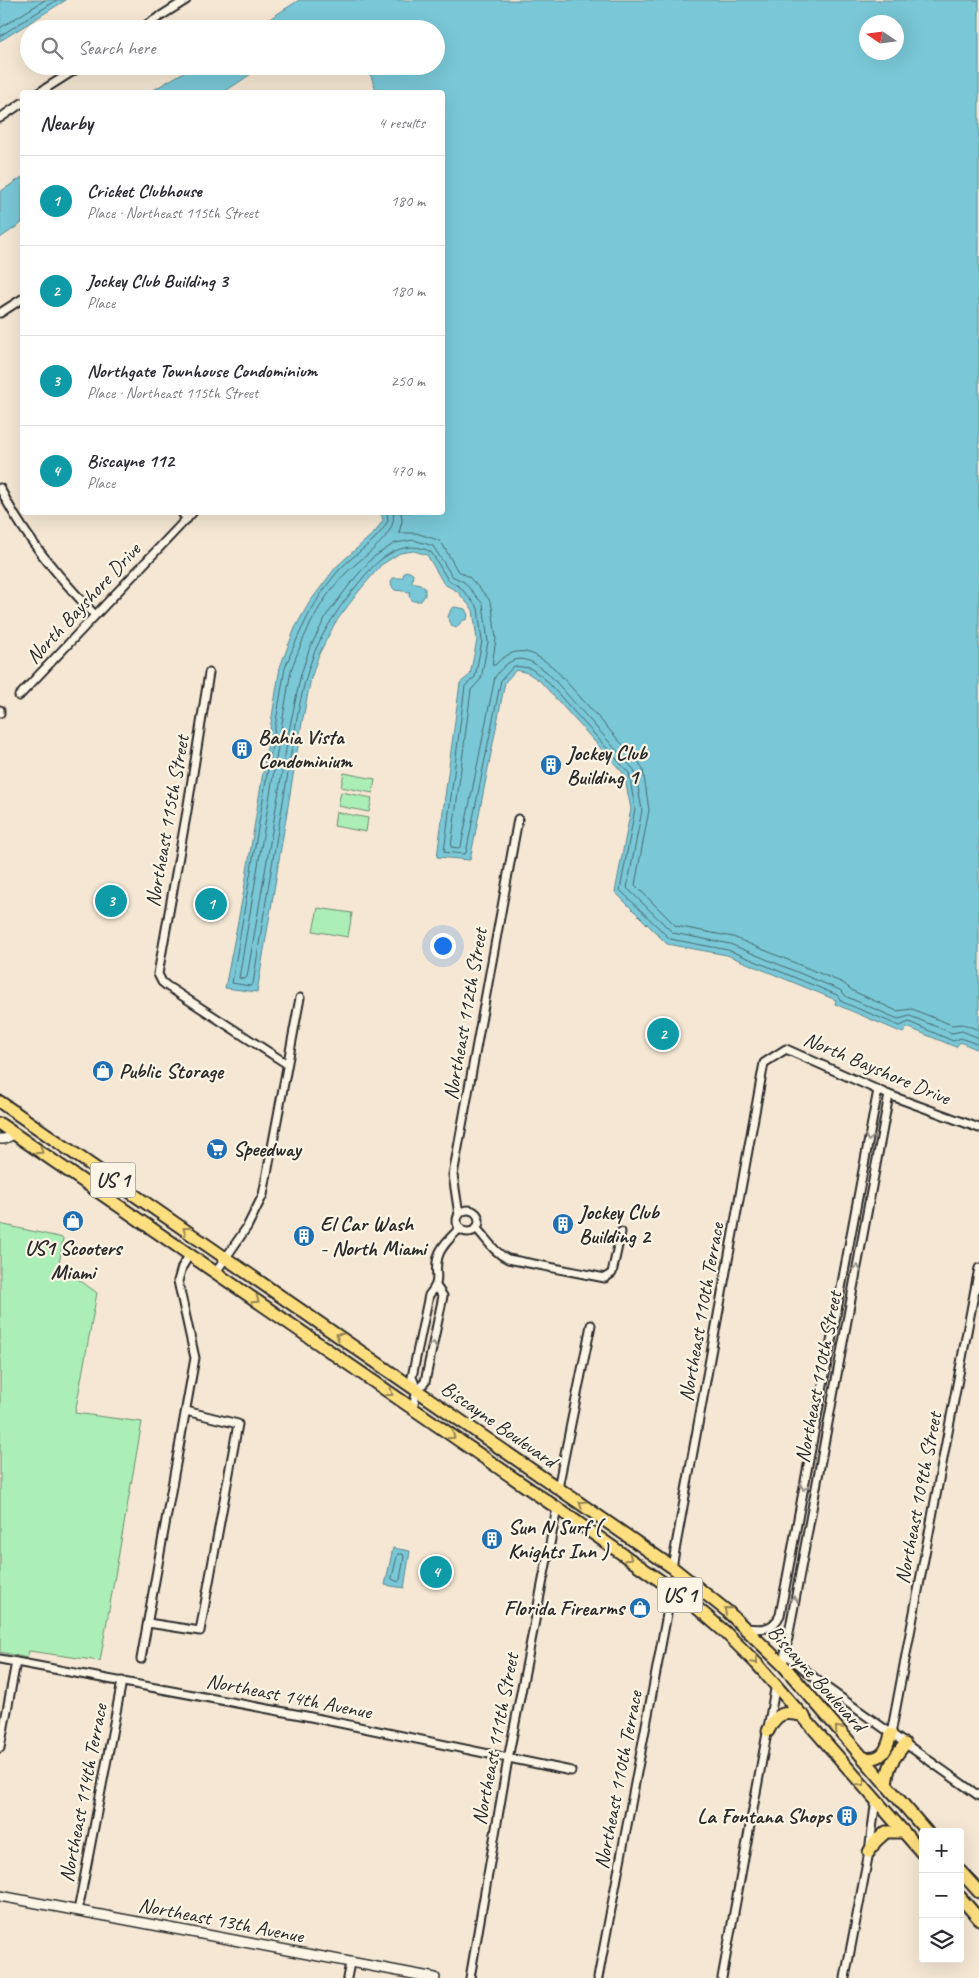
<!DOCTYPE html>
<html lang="en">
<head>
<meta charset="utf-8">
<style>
  body { margin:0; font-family:Caveat,sans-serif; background:#f2f2f3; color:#2b2b33 }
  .controls { position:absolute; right:15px; bottom:15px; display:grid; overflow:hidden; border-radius:5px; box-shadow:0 5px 20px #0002 }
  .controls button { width:45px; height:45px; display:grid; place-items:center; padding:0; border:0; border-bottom:1px solid #e1e1e2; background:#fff; color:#2b2b33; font:25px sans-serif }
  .compass { position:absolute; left:859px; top:15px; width:45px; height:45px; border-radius:50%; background:#fff; box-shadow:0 5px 20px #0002; rotate:283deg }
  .you { position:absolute; left:442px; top:945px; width:18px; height:18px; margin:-12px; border:4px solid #fff; border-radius:50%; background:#1a73e8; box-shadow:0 0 0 8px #1a73e833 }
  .badge { display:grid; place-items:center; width:32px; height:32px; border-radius:50%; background:#1f6fb2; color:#fff; font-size:16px; font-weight:700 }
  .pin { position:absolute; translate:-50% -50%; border:2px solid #fff; box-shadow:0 1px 5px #0006 }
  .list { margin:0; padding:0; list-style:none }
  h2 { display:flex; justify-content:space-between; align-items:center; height:65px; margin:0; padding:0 20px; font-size:21px }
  h2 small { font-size:16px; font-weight:400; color:#7c7c81 }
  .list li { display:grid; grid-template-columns:32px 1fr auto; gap:15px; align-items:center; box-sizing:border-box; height:90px; padding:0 20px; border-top:1px solid #e1e1e2 }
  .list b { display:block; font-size:19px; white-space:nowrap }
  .list p { margin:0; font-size:16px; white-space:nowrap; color:#7c7c81 }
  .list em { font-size:16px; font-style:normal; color:#7c7c81 }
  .icon { flex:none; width:28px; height:28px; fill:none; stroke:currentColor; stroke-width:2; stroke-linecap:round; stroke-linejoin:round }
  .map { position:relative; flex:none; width:979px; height:1978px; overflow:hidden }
  .search { position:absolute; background:#fff; box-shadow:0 5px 20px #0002; left:20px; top:20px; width:425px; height:55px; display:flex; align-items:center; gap:12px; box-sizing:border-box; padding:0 18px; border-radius:28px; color:#7c7c81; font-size:19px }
  .panel { position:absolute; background:#fff; box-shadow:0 5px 20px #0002; left:20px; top:90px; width:425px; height:425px; border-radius:5px }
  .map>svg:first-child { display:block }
  .green { fill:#aceeb7; stroke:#6c8c71 }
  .water { fill:#79c7d7; stroke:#5a8992; fill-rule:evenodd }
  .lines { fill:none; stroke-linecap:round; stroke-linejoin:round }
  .shore { stroke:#4a6970; stroke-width:1 }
  .minor-casing { stroke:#2b2b2b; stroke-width:11 }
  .tertiary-casing { stroke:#2b2b2b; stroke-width:12 }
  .primary-casing { stroke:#2b2b2b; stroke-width:15 }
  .minor { stroke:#fcf5e5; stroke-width:7 }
  .tertiary { stroke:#fcf5e5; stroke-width:9 }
  .primary { stroke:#fedf80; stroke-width:11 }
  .oneway { stroke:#949088 }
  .oneway2 { stroke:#948556 }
  .labels { text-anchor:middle; stroke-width:4.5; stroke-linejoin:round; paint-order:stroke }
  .shield { fill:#fcf5e5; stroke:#6a6863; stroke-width:1 }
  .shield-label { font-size:20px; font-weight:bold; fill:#2b2b2b }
  .street-label { font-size:21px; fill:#2b2b2b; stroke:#fcf5e5 }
  .poi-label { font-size:21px; font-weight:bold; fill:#2b2b2b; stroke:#fcf5e5; text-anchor:start }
</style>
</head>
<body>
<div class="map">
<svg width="979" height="1978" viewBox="0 0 979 1978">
  <rect width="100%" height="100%" fill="#f5e7d3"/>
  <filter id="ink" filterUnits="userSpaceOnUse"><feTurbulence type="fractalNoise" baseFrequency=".02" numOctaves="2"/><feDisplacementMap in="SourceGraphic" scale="10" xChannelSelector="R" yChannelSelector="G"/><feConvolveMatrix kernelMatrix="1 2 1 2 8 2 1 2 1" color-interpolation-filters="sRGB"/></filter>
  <g filter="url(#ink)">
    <g class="green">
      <polygon points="344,773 375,779 373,793 341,787"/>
      <polygon points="341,792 372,798 369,812 338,806"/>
      <polygon points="336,812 368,818 366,832 334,826"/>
      <polygon points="318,908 352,913 348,937 313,931"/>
      <polygon points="0,1224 63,1238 59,1265 97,1293 75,1413 142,1422 100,1661 29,1651 27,1658 0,1652"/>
    </g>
    <g class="water">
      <polygon points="0,0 66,0 0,41"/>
      <path d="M299,0H979V1050L960,1042L956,1047L907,1027L903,1033L835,1004L836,1000L727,955L667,944L615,892L631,809L624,774L540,681L528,673L516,670L505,682L470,860L437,857L460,683L470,675L477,640L473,610L457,591L444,584L427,555L414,551L400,553L381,565L359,591L335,623L319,654L311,678L301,728L257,992L225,988L244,890L280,667L295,628L309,603L336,567L376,531L383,520L381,513L442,512V92H377L367,66H436V29H254ZM866,22H896V52H866Z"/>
      <polygon points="194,66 263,66 224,92 150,92"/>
      <polygon points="22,177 22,223 0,238 0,192"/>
      <polygon points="405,571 413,573 412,582 420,584 425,588 425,595 421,601 413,601 409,596 410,592 395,590 392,587 391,582 393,578 402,578"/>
      <polygon points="455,607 465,609 468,615 467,619 462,621 456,628 452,626 448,617 451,609"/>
      <polygon points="393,1548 410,1551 404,1588 385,1585"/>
    </g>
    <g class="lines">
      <g class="shore">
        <polyline points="0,28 45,0"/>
        <polyline points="0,36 57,0"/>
        <path d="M387,512L388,521C377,542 355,553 339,570C314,599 299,632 285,668L232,983L250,986L253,984C263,915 275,847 287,779C294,737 299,693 314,653C327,623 347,596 368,572C384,554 407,539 431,552L448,580L460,587L478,608L482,641L475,677L465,686L444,852L464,854L466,853L501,680L514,666L530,668L544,678L629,773L635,809L620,890L670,939L728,950L837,995L842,1002L900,1026L909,1022L953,1041L961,1038L979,1045"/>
        <path d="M393,512C399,536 360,558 346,573C319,600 304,635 291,670L239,978L245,979L247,977L290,726L301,674L309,650L326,616L350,584L372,558L395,543L414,540L433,546L452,576L464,582L483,604L488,642L481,679L471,690L451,847L459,848L461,846L495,677C513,652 526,656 548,673L635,771L642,810L627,888L673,933L730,944L840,990L847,997L898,1019L910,1016L952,1033L962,1031L979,1038"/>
        <path d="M401,512L402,521L399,533H416L438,540L443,545L457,570L469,577L489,599L492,607L496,639L492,665H495C516,643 533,651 554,668L640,764L643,770L649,810L635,885L676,926L733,937L843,983L853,991L897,1011L912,1009L952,1025L963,1024L979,1030"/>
        <polygon points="398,1554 403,1554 404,1557 400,1580 398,1582 392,1579"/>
      </g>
      <g class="minor-casing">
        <g id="minor">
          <polyline points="140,29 186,0"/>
          <polyline points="40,92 81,66"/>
          <polyline points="0,118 22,103"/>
          <polyline points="0,313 22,299"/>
          <path d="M0,488C23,536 59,577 95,615"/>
          <polyline points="181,512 187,519"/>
          <polyline points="209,673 187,811 158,974 162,982 167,986 287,1064"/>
          <polyline points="19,696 193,512"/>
          <polyline points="0,710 0,713"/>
          <circle cx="468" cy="1221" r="11"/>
          <polyline points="459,1215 453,1175 518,819"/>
          <path d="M476,1228C487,1239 494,1253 508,1259L605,1278L612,1273L621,1232"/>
          <polyline points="216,1272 247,1227 263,1195 300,998"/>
          <path d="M417,1390L412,1377L429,1295C443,1279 433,1275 438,1257C441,1246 452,1236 460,1228"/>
          <polyline points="413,1408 417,1390 425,1382 443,1296 436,1286"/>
          <polyline points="558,1488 591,1325"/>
          <polyline points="672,1567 764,1063 786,1049 889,1095 979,1128"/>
          <polyline points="148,1623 200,1631 238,1424 186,1411"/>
          <path d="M746,1628C762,1630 773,1630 780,1615L878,1090"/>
          <polyline points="785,1653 823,1685 979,1796"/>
          <polyline points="0,1659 306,1716 571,1771"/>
          <polyline points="141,1659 195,1358 178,1281 182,1267 190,1254"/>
          <polyline points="783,1665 889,1095"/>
          <polyline points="891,1734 979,1268"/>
          <polyline points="0,1748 16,1662"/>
          <polyline points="78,1911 122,1681"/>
          <polyline points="347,1978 350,1963"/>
          <polyline points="470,1978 508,1759 557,1508"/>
          <polyline points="598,1978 672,1588"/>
          <polyline points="722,1978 776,1684"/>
          <polyline points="845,1978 869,1852 876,1799"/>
        </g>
      </g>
      <g class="tertiary-casing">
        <g id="tertiary">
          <polyline points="0,1139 4,1139 14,1134"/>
          <polyline points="0,1896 435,1978"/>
        </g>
      </g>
      <g class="primary-casing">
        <g id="primary">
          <polyline points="0,1102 672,1567 727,1611 783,1665 927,1832"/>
          <polyline points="0,1124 557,1508 689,1601 725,1632 757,1664 923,1854"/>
          <path d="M768,1731C777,1712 784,1711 804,1716"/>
          <path d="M863,1758C883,1761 887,1750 891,1734"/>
          <path d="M886,1785C888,1765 893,1759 905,1744"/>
          <polyline points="869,1852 875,1842 886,1832 904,1832"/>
          <polyline points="960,1871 979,1892"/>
          <polyline points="960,1897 979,1919"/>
        </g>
      </g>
      <use href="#minor" class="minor"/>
      <use href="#tertiary" class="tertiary"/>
      <use href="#primary" class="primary"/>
    </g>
    <defs><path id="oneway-chevron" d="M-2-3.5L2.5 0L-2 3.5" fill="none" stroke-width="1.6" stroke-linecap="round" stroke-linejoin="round" transform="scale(1.25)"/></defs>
    <g class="oneway">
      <use href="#oneway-chevron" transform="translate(869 1138) rotate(101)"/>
      <use href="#oneway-chevron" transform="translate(857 1268) rotate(-79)"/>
      <use href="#oneway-chevron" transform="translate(433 1345) rotate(-78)"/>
      <use href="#oneway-chevron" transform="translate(804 1487) rotate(101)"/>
      <use href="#oneway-chevron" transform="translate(794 1599) rotate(-79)"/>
    </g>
    <g class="oneway2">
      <use href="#oneway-chevron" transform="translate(40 1151) rotate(35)"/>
      <use href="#oneway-chevron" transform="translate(186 1230) rotate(-145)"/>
      <use href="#oneway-chevron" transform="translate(256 1300) rotate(35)"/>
      <use href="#oneway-chevron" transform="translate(339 1336) rotate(-145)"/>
      <use href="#oneway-chevron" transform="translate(390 1393) rotate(35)"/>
      <use href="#oneway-chevron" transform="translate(452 1436) rotate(35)"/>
      <use href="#oneway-chevron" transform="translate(582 1504) rotate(-146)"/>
      <use href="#oneway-chevron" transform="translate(629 1558) rotate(35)"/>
      <use href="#oneway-chevron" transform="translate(727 1610) rotate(-139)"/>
      <use href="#oneway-chevron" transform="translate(755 1661) rotate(46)"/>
      <use href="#oneway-chevron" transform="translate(838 1729) rotate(-131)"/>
      <use href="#oneway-chevron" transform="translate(862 1783) rotate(49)"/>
    </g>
  </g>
  <defs>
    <g id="building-disc" transform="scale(1.125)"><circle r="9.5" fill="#1f6fb2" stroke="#fcf5e5"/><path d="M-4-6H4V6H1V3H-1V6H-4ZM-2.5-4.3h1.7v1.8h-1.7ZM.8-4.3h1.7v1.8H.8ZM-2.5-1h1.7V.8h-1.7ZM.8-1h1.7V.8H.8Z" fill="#fff"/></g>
    <g id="shop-disc" transform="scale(1.125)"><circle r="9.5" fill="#1f6fb2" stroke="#fcf5e5"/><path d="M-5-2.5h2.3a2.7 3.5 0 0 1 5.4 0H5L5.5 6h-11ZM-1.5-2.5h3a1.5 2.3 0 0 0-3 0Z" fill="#fff"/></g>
    <g id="supermarket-disc" transform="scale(1.125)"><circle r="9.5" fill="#1f6fb2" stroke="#fcf5e5"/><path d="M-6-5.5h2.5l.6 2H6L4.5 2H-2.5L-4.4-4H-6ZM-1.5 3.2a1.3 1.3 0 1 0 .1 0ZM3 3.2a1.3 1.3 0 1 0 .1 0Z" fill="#fff"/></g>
  </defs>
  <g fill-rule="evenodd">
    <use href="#building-disc" x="242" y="749"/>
    <use href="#building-disc" x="551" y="765"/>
    <use href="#shop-disc" x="103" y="1071"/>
    <use href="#supermarket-disc" x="217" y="1149"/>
    <use href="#shop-disc" x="73" y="1221"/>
    <use href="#building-disc" x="563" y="1224"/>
    <use href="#building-disc" x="304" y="1236"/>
    <use href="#building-disc" x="492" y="1539"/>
    <use href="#shop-disc" x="640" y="1608"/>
    <use href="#building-disc" x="847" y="1816"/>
  </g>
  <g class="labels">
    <g class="shield">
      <rect x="90.5" y="1162.5" width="45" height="35" rx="4"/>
      <rect x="657.5" y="1577.5" width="45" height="35" rx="4"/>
    </g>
    <g class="shield-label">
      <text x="113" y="1187">US 1</text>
      <text x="680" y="1602">US 1</text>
    </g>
    <g class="street-label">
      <text transform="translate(83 603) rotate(-47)" y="7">North Bayshore Drive</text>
      <text transform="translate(167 821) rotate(-80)" y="7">Northeast 115th Street</text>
      <text transform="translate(465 1014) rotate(-80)" y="7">Northeast 112th Street</text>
      <text transform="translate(877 1068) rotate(23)" y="7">North Bayshore Drive</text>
      <text transform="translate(701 1312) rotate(-80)" y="7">Northeast 110th Terrace</text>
      <text transform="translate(818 1377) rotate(-79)" y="7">Northeast 110th Street</text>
      <text transform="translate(499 1424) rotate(35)" y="7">Biscayne Boulevard</text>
      <text transform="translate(918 1498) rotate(-79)" y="7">Northeast 109th Street</text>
      <text transform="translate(817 1678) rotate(48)" y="7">Biscayne Boulevard</text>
      <text transform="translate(289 1696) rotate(11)" y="7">Northeast 14th Avenue</text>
      <text transform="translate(495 1739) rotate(-79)" y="7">Northeast 111th Street</text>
      <text transform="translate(618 1780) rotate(-79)" y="7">Northeast 110th Terrace</text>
      <text transform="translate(83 1793) rotate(-79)" y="7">Northeast 114th Terrace</text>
      <text transform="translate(221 1920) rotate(11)" y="7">Northeast 13th Avenue</text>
    </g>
    <g class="poi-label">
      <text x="258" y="744">Bahia Vista<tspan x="258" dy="24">Condominium</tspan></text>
      <text x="567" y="760">Jockey Club<tspan x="567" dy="24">Building 1</tspan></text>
      <text x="119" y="1078">Public Storage</text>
      <text x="233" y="1156">Speedway</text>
      <text x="579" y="1219">Jockey Club<tspan x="579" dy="24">Building 2</tspan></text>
      <text x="320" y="1231">El Car Wash<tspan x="320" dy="24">- North Miami</tspan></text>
      <text x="73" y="1255" text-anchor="middle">US1 Scooters<tspan x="73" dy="24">Miami</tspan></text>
      <text x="508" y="1534">Sun N Surf (<tspan x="508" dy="24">Knights Inn )</tspan></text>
      <text x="624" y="1615" text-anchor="end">Florida Firearms</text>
      <text x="831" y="1823" text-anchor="end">La Fontana Shops</text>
    </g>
  </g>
</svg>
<div class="controls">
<button>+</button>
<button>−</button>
<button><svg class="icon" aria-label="layers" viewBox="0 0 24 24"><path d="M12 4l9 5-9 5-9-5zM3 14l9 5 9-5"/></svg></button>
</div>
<svg class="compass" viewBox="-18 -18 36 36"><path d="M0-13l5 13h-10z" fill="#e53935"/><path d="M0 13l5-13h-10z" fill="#7c7c81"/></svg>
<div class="you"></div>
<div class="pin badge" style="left:211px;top:904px;background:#0f9aa8">1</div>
<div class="pin badge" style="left:663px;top:1034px;background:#0f9aa8">2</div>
<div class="pin badge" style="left:111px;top:901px;background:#0f9aa8">3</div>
<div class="pin badge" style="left:436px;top:1572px;background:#0f9aa8">4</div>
<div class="search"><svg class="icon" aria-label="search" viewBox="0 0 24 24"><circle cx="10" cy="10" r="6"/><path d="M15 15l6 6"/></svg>Search here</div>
<section class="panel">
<h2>Nearby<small>4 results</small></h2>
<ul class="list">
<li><span class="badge" style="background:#0f9aa8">1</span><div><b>Cricket Clubhouse</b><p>Place · Northeast 115th Street</p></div><em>180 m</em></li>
<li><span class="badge" style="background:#0f9aa8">2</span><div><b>Jockey Club Building 3</b><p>Place</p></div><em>180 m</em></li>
<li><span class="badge" style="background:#0f9aa8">3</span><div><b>Northgate Townhouse Condominium</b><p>Place · Northeast 115th Street</p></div><em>250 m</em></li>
<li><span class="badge" style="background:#0f9aa8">4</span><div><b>Biscayne 112</b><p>Place</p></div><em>470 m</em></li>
</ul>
</section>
</div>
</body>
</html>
